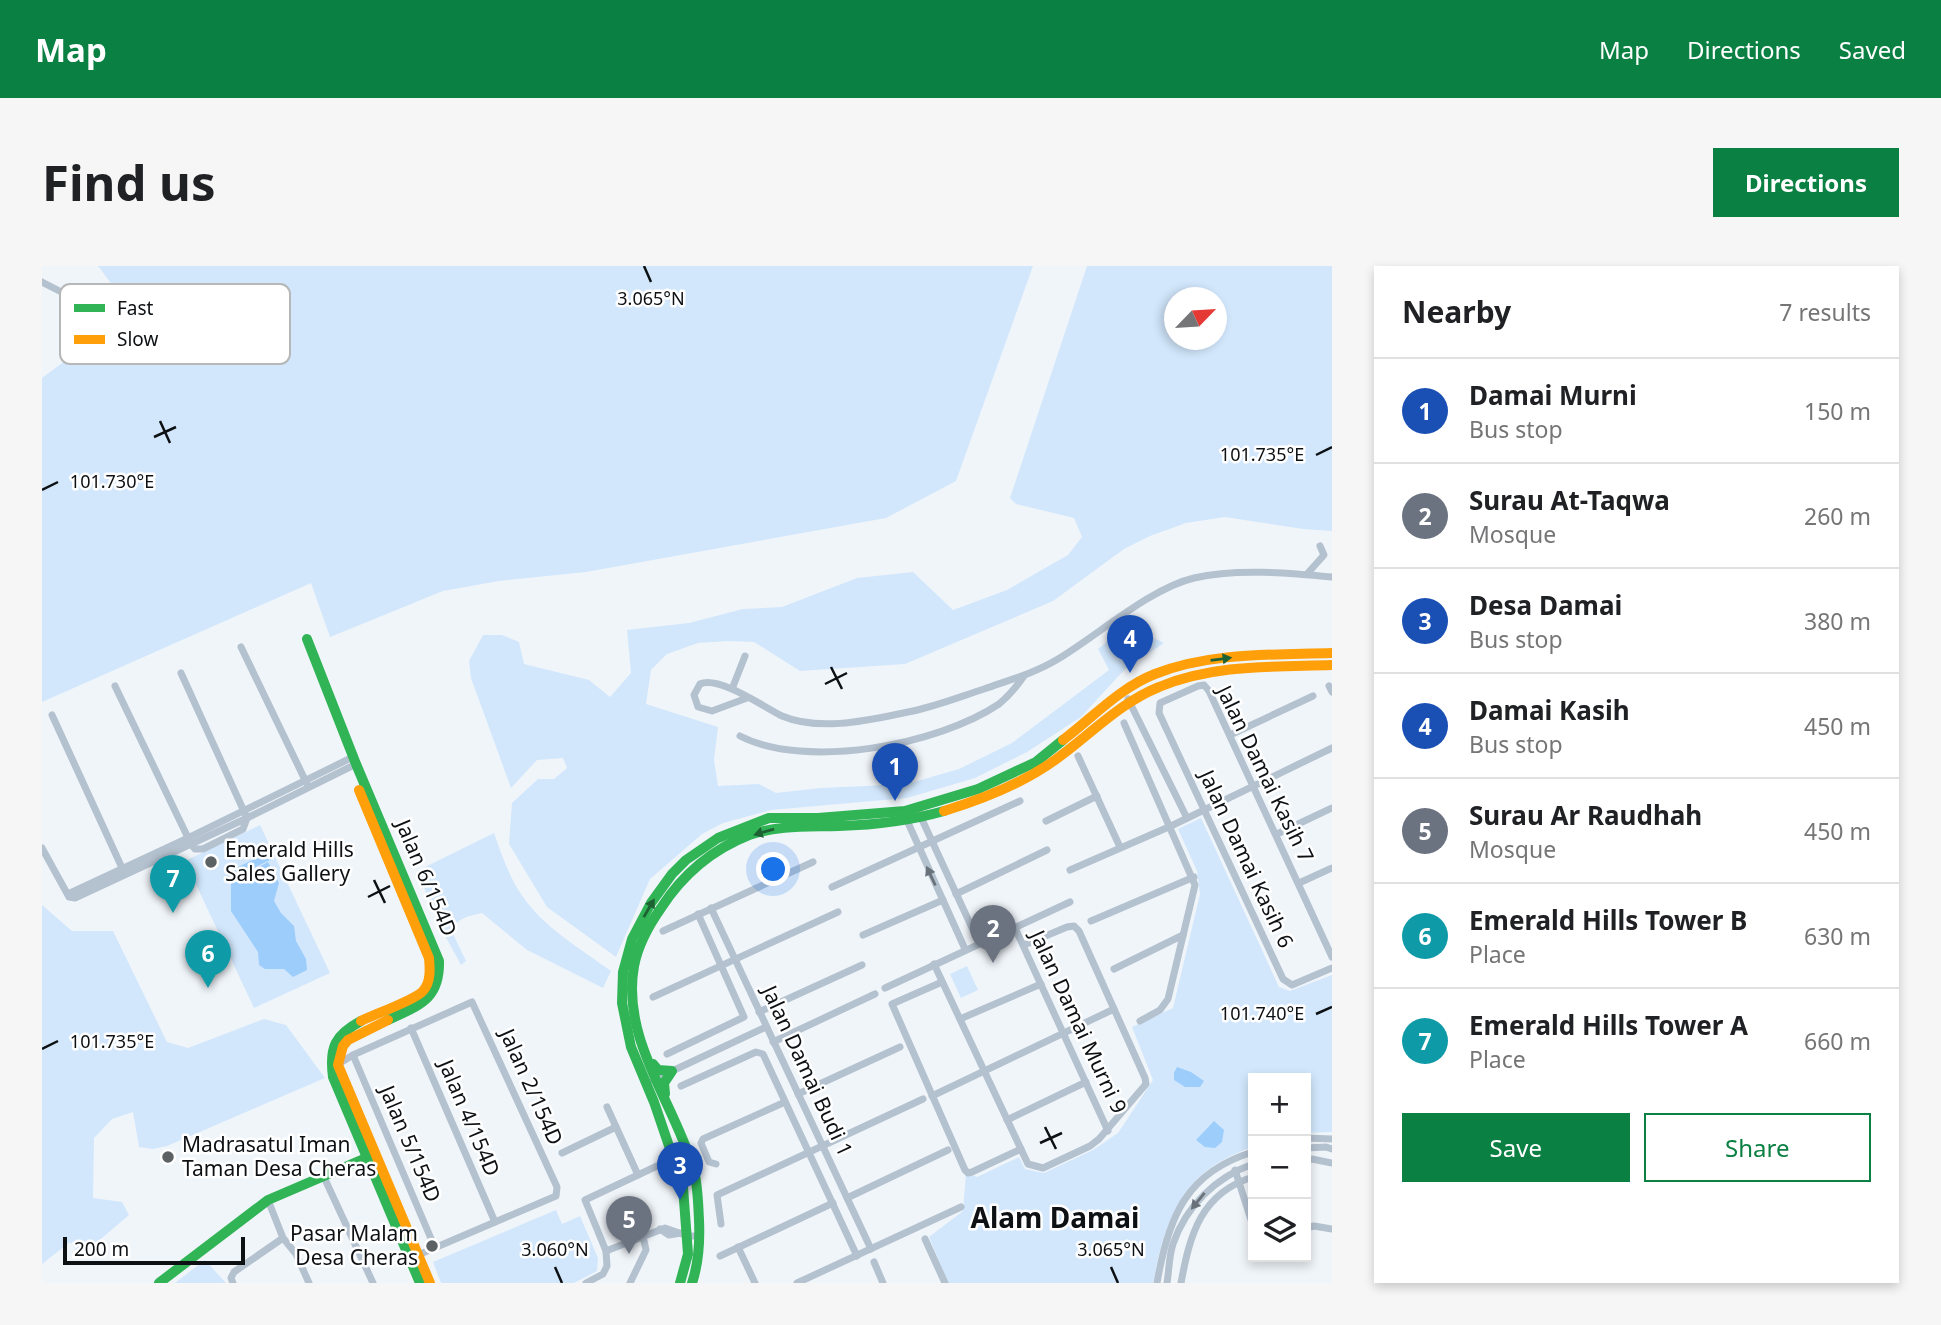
<!DOCTYPE html>
<html lang="en">
<head>
<meta charset="utf-8">
<style>
  body { margin:0; font-family:"Noto Sans",sans-serif; background:#f6f6f6; color:#202124 }
  .controls { position:absolute; right:21px; bottom:21px; display:grid; overflow:hidden; border-radius:0px; box-shadow:0 4px 10px #0003 }
  .controls button { width:63px; height:63px; display:grid; place-items:center; padding:0; border:0; border-bottom:2px solid #e0e0e0; background:#fff; color:#202124; font:35px sans-serif }
  .compass { position:absolute; left:1122px; top:21px; width:63px; height:63px; border-radius:50%; background:#fff; box-shadow:0 4px 10px #0003; rotate:65deg }
  .scale { position:absolute; left:21px; bottom:18px; width:182px; box-sizing:border-box; padding-left:7px; border:4px solid #0d1114; border-top:0; font-size:19px; line-height:24px; white-space:nowrap; color:#0d1114; -webkit-text-stroke:5px #fff; paint-order:stroke }
  .you { position:absolute; left:732px; top:604px; width:24px; height:24px; margin:-18px; border:5px solid #fff; border-radius:50%; background:#1a73e8; box-shadow:0 0 0 10px #1a73e833 }
  .badge { display:grid; place-items:center; width:46px; height:46px; border-radius:50%; background:#0b8043; color:#fff; font-size:23px; font-weight:700 }
  .pin { position:absolute; translate:-50% -58px; filter:drop-shadow(0 2px 4px #0008) }
  .pin::after { content:''; position:absolute; top:37px; width:24px; height:21px; background:inherit; clip-path:polygon(0 0,100% 0,50% 100%) }
  .list { margin:0; padding:0; list-style:none }
  h2 { display:flex; justify-content:space-between; align-items:center; height:91px; margin:0; padding:0 28px; font-size:30px }
  h2 small { font-size:23px; font-weight:400; color:#757577 }
  .list li { display:grid; grid-template-columns:46px 1fr auto; gap:21px; align-items:center; box-sizing:border-box; height:105px; padding:0 28px; border-top:2px solid #e0e0e0 }
  .list b { display:block; font-size:26px; white-space:nowrap }
  .list p { margin:0; font-size:23px; white-space:nowrap; color:#757577 }
  .list em { font-size:23px; font-style:normal; color:#757577 }
  .actions { display:flex; gap:14px; padding:21px 28px }
  .actions a { flex:1; padding:16px 0; border:2px solid #0b8043; border-radius:0px; text-align:center; font-size:24px; color:#0b8043 }
  .actions .main { background:#0b8043; color:#fff }
  .icon { flex:none; width:38px; height:38px; fill:none; stroke:currentColor; stroke-width:2; stroke-linecap:round; stroke-linejoin:round }
  .map { position:relative; flex:none; width:1290px; height:1017px; overflow:hidden; border-radius:0px }
  header { display:flex; align-items:center; gap:42px; box-sizing:border-box; height:98px; padding:0 35px; background:#0b8043; color:#fff }
  header strong { font-size:33px }
  nav { display:flex; gap:38px; margin-inline-start:auto; font-size:24px }
  .intro { display:flex; align-items:center; justify-content:space-between; box-sizing:border-box; height:168px; padding:0 42px }
  h1 { margin:0; font-size:49px }
  .button { padding:18px 32px; border-radius:0px; background:#0b8043; color:#fff; font-size:24px; font-weight:700 }
  main { display:flex; gap:42px; padding:0 42px }
  aside { flex:1; background:#fff; border-radius:0px; box-shadow:0 4px 10px #0003 }
  .map>svg:first-child { display:block }
  .green { fill:#d2e7fc; fill-rule:evenodd }
  .water { fill:#9dcdfb }
  .lines { fill:none; stroke-linecap:round; stroke-linejoin:round }
  .street { stroke:#b4c1cf; stroke-width:7 }
  .fast { stroke:#30b455; stroke-width:10 }
  .slow { stroke:#ff9f0a; stroke-width:10 }
  .oneway { fill:#1e6234 }
  .oneway2 { fill:#69727b }
  .ticks { fill:none; stroke:#0d1114; stroke-width:2.5 }
  .poi-dot { fill:#5c6164; stroke:#fff; stroke-width:2.5 }
  .labels { text-anchor:middle; stroke-width:5; stroke-linejoin:round; paint-order:stroke }
  .street-label { font-size:21px; fill:#0d1114; stroke:#fff }
  .poi-label { font-size:21px; fill:#0d1114; stroke:#fff; text-anchor:start }
  .district-label { font-size:28px; font-weight:bold; fill:#0d1114; stroke:#fff }
  .key { fill:#fff; stroke:#b6b8b8; stroke-width:2 }
  .key-label { font-size:19px; fill:#0d1114 }
  .ticks-label { font-size:18px; text-anchor:middle; fill:#0d1114; stroke:#fff; stroke-width:5; stroke-linejoin:round; paint-order:stroke }
</style>
</head>
<body>
<header>
<strong>Map</strong>
<nav><a>Map</a><a>Directions</a><a>Saved</a></nav>
</header>
<div class="intro"><h1>Find us</h1><a class="button">Directions</a></div>
<main>
<div class="map">
<svg width="1290" height="1017" viewBox="0 0 1290 1017">
  <rect width="100%" height="100%" fill="#f0f5fa"/>
  <g class="green">
    <polygon points="56,0 991,0 914,215 844,252 544,306 457,315 401,325 288,371 269,317 0,436 0,112 90,45"/>
    <path d="M1045,0H1290V265L1261,263L1183,251L1144,257L1108,270L1082,283L1011,335L863,398L758,405L712,376L686,375L656,377L625,388L609,404L604,438L676,461L672,494L676,520L717,518L734,527L779,522L865,518L917,503L970,477L1067,404L1056,383L1086,359L1122,377L1083,403L1039,451L985,486L933,512L865,532L729,544L681,557L660,568L608,613L574,691L505,641L467,578L470,537L496,513H512L525,502L521,492L495,494L469,522L429,412L427,395L441,369H460L477,376L482,398L547,414L568,431L589,407L585,364L647,357L701,343L740,341L815,312L871,306L911,344L965,324L1026,289L1040,271L1032,252L974,238L968,232ZM1132,32H1174V74H1132Z"/>
    <path d="M1159,552L1237,721L1248,725L1290,709V866L1264,867V812H1211V881C1141,904 1124,950 1111,1017H906L887,971L921,945L924,907L935,911L977,891L983,903L1002,907L1051,884L1076,867L1111,814L1090,761L1131,742L1158,628L1155,605L1136,563Z"/>
    <polygon points="218,559 288,707 212,742 143,595"/>
    <path d="M452,567C461,593 470,619 488,640C506,663 544,687 569,705L561,722L485,684L440,647L424,651L412,658L411,668L424,695L419,699L400,664L375,605Z"/>
    <polygon points="0,639 30,665 71,665 125,776 146,782 222,753 244,759 283,812 125,880 111,883 97,881 91,846 70,853 52,872 51,932 80,936 87,949 39,990 28,976 0,998"/>
    <polygon points="925,700 936,724 919,732 908,708"/>
    <polygon points="514,944 520,958 538,950 556,992 555,1005 532,1017 399,1017 391,996"/>
    <polygon points="163,994 184,1017 133,1017"/>
  </g>
  <g class="water">
    <polygon points="229,585 232,592 187,614 184,607"/>
    <polygon points="226,596 237,617 232,635 239,647 252,660 254,675 264,693 265,704 251,711 242,703 223,703 217,699 216,686 189,645 189,616"/>
    <polygon points="1135,801 1149,806 1162,815 1158,821 1143,821 1132,814 1132,807"/>
    <polygon points="1172,855 1182,864 1180,876 1173,882 1163,881 1154,874"/>
  </g>
  <g class="lines">
    <g class="street">
      <polyline points="0,16 35,34"/>
      <polyline points="1265,308 1282,289 1278,280"/>
      <polyline points="199,381 265,518"/>
      <polyline points="73,420 149,578 153,583 161,583 201,563 205,552 139,407"/>
      <polyline points="1287,420 1290,426"/>
      <polyline points="690,423 703,390"/>
      <path d="M705,432L670,445L656,441L652,429L658,418C676,409 722,441 740,450C778,466 827,454 866,446C892,441 917,431 942,423C967,414 993,407 1016,393C1056,369 1109,322 1152,312C1194,302 1248,307 1290,311"/>
      <polyline points="1086,433 1145,552"/>
      <polyline points="10,449 81,604"/>
      <polyline points="1082,457 1153,619 1126,733 1118,744 1098,755"/>
      <polyline points="1188,469 1271,430"/>
      <path d="M698,470C764,504 896,479 957,438C967,430 975,420 982,410"/>
      <polyline points="1036,490 1078,581"/>
      <polyline points="877,547 937,677"/>
      <polyline points="863,550 923,683"/>
      <polyline points="1004,555 1055,530"/>
      <polyline points="1235,568 1290,542"/>
      <polyline points="0,582 27,631 33,632 205,552 314,498"/>
      <polyline points="1028,604 1129,560 1290,482"/>
      <polyline points="1257,617 1290,602"/>
      <polyline points="790,621 978,535"/>
      <polyline points="26,628 146,572 311,491"/>
      <polyline points="914,628 1005,584"/>
      <polyline points="669,642 829,983"/>
      <polyline points="1049,655 1152,611"/>
      <polyline points="973,662 1066,865"/>
      <polyline points="621,665 771,596"/>
      <polyline points="821,669 901,634"/>
      <polyline points="1290,691 1167,425 1162,419 1156,420 1118,437 1117,447 1241,713 1250,719 1290,702"/>
      <polyline points="892,698 986,898 1001,902 1048,880 1057,873 1104,818 1103,812 1037,665 1032,660 1025,661 982,679"/>
      <polyline points="1072,703 1141,669"/>
      <polyline points="900,716 850,738 923,904 926,907 930,906 979,883"/>
      <polyline points="843,722 1028,636"/>
      <polyline points="611,731 796,646"/>
      <polyline points="717,746 820,699"/>
      <polyline points="918,753 999,718"/>
      <polyline points="369,762 453,956"/>
      <polyline points="731,776 833,728"/>
      <polyline points="625,788 702,751 656,648"/>
      <polyline points="311,789 393,982"/>
      <polyline points="298,797 311,789 430,736 515,921 514,930 376,989"/>
      <polyline points="611,814 724,761"/>
      <polyline points="639,820 714,786 721,788 815,990"/>
      <polyline points="756,828 858,781"/>
      <polyline points="890,830 1072,743"/>
      <polyline points="565,841 596,909"/>
      <polyline points="965,854 1044,816"/>
      <polyline points="1264,872 1290,873"/>
      <polyline points="1264,882 1284,881 1290,883"/>
      <polyline points="520,887 574,861"/>
      <polyline points="1264,895 1270,893 1290,897"/>
      <polyline points="674,898 667,896 659,877 661,873 743,836"/>
      <polyline points="1193,904 1211,960"/>
      <polyline points="281,909 331,1017"/>
      <polyline points="805,932 906,884"/>
      <polyline points="226,934 241,972 254,988 267,1017"/>
      <polyline points="679,958 675,929 881,833"/>
      <polyline points="1264,962 1272,960 1290,963"/>
      <polyline points="618,963 627,969 639,967"/>
      <polyline points="883,973 903,1017"/>
      <polyline points="696,981 713,1017"/>
      <polyline points="564,985 623,962 646,970 658,970"/>
      <polyline points="678,990 791,937"/>
      <polyline points="832,996 841,1017"/>
      <polyline points="191,1017 189,1012 192,1006 241,972"/>
      <polyline points="544,1017 561,1008 565,1000 564,985 543,934 615,900"/>
      <polyline points="588,1017 604,984 601,970"/>
      <polyline points="755,1017 919,941"/>
      <path d="M1115,1017C1126,952 1144,906 1211,886"/>
      <path d="M1125,1017C1127,1005 1127,990 1131,978C1144,940 1174,911 1211,898"/>
      <path d="M1139,1017C1148,968 1159,927 1211,911"/>
    </g>
    <g class="fast">
      <path d="M265,373L314,498L397,695C398,734 377,739 346,754"/>
      <path d="M319,755C293,769 287,781 291,811L378,1017"/>
      <polyline points="611,798 616,804 630,805 622,817 623,828"/>
      <polyline points="117,1017 226,934 331,889"/>
      <polyline points="638,1017 646,988 641,921 612,836 589,781 580,737 581,706 590,673 609,637 630,608 644,594 676,572 727,552 776,552 863,545 936,523 994,496 1021,474"/>
      <path d="M650,1017C657,996 658,976 657,954C656,936 656,918 651,901C631,836 579,772 592,700C596,679 607,659 619,642C641,608 669,584 707,569C736,559 767,561 797,560C833,559 867,555 902,545"/>
    </g>
    <g class="slow">
      <path d="M1021,474C1050,452 1079,421 1113,408C1168,386 1232,389 1290,387"/>
      <path d="M317,524L387,692C388,703 389,716 381,725C373,734 333,748 319,755"/>
      <path d="M902,545C941,533 980,518 1013,494C1047,470 1077,437 1117,421C1171,398 1232,401 1290,399"/>
      <polyline points="346,754 306,774 301,780 296,799 388,1017"/>
    </g>
  </g>
  <defs><path id="oneway-solid" d="M-6-.8H1V-3.2L6.5 0L1 3.2V.8H-6Z" transform="scale(1.75)"/></defs>
  <g class="oneway">
    <use href="#oneway-solid" transform="translate(1179 393) rotate(-7)"/>
    <use href="#oneway-solid" transform="translate(722 566) rotate(164)"/>
    <use href="#oneway-solid" transform="translate(607 642) rotate(-60)"/>
  </g>
  <g class="oneway2">
    <use href="#oneway-solid" transform="translate(889 610) rotate(-115)"/>
    <use href="#oneway-solid" transform="translate(1156 935) rotate(129)"/>
  </g>
  <path class="ticks" d="M602,0L609,16M118,155L128,177M112,171L134,161M1274,189L1290,181M0,224L16,216M789,401L800,423M783,418L805,407M332,614L343,637M326,631L348,620M1274,748L1290,741M0,783L16,775M1003,861L1014,883M998,877L1020,867M513,1001L520,1017M1069,1001L1076,1017"/>
  <g class="poi-dot">
    <circle cx="169" cy="596" r="7"/>
    <circle cx="126" cy="891" r="7"/>
    <circle cx="390" cy="980" r="7"/>
  </g>
  <g class="labels">
    <g class="street-label">
      <text transform="translate(1223 508) rotate(64)" y="7">Jalan Damai Kasih 7</text>
      <text transform="translate(1204 593) rotate(65)" y="7">Jalan Damai Kasih 6</text>
      <text transform="translate(384 612) rotate(67)" y="7">Jalan 6/154D</text>
      <text transform="translate(1036 756) rotate(65)" y="7">Jalan Damai Murni 9</text>
      <text transform="translate(765 805) rotate(65)" y="7">Jalan Damai Budi 1</text>
      <text transform="translate(489 821) rotate(66)" y="7">Jalan 2/154D</text>
      <text transform="translate(427 852) rotate(67)" y="7">Jalan 4/154D</text>
      <text transform="translate(368 878) rotate(67)" y="7">Jalan 5/154D</text>
    </g>
    <g class="poi-label">
      <text x="183" y="591">Emerald Hills<tspan x="183" dy="24">Sales Gallery</tspan></text>
      <text x="140" y="886">Madrasatul Iman<tspan x="140" dy="24">Taman Desa Cheras</tspan></text>
      <text x="376" y="975" text-anchor="end">Pasar Malam<tspan x="376" dy="24">Desa Cheras</tspan></text>
    </g>
    <g class="district-label">
      <text x="1013" y="962">Alam Damai</text>
    </g>
  </g>
  <rect x="18" y="18" width="230" height="80" rx="10" class="key"/>
  <rect x="32" y="38" width="31" height="8" fill="#30b455"/>
  <rect x="32" y="69" width="31" height="9" fill="#ff9f0a"/>
  <g class="key-label">
    <text x="75" y="49">Fast</text>
    <text x="75" y="80">Slow</text>
  </g>
  <g class="ticks-label">
    <text x="609" y="39">3.065°N</text>
    <text x="1220" y="195">101.735°E</text>
    <text x="70" y="222">101.730°E</text>
    <text x="1220" y="754">101.740°E</text>
    <text x="70" y="782">101.735°E</text>
    <text x="513" y="990">3.060°N</text>
    <text x="1069" y="990">3.065°N</text>
  </g>
</svg>
<div class="controls">
<button>+</button>
<button>−</button>
<button><svg class="icon" aria-label="layers" viewBox="0 0 24 24"><path d="M12 4l9 5-9 5-9-5zM3 14l9 5 9-5"/></svg></button>
</div>
<svg class="compass" viewBox="-18 -18 36 36"><path d="M0-13l5 13h-10z" fill="#e53935"/><path d="M0 13l5-13h-10z" fill="#757577"/></svg>
<div class="scale">200 m</div>
<div class="you"></div>
<div class="pin badge" style="left:853px;top:535px;background:#1a4fb4">1</div>
<div class="pin badge" style="left:951px;top:697px;background:#6b7280">2</div>
<div class="pin badge" style="left:638px;top:934px;background:#1a4fb4">3</div>
<div class="pin badge" style="left:1088px;top:407px;background:#1a4fb4">4</div>
<div class="pin badge" style="left:587px;top:988px;background:#6b7280">5</div>
<div class="pin badge" style="left:166px;top:722px;background:#0f9aa8">6</div>
<div class="pin badge" style="left:131px;top:647px;background:#0f9aa8">7</div>
</div>
<aside>
<h2>Nearby<small>7 results</small></h2>
<ul class="list">
<li><span class="badge" style="background:#1a4fb4">1</span><div><b>Damai Murni</b><p>Bus stop</p></div><em>150 m</em></li>
<li><span class="badge" style="background:#6b7280">2</span><div><b>Surau At-Taqwa</b><p>Mosque</p></div><em>260 m</em></li>
<li><span class="badge" style="background:#1a4fb4">3</span><div><b>Desa Damai</b><p>Bus stop</p></div><em>380 m</em></li>
<li><span class="badge" style="background:#1a4fb4">4</span><div><b>Damai Kasih</b><p>Bus stop</p></div><em>450 m</em></li>
<li><span class="badge" style="background:#6b7280">5</span><div><b>Surau Ar Raudhah</b><p>Mosque</p></div><em>450 m</em></li>
<li><span class="badge" style="background:#0f9aa8">6</span><div><b>Emerald Hills Tower B</b><p>Place</p></div><em>630 m</em></li>
<li><span class="badge" style="background:#0f9aa8">7</span><div><b>Emerald Hills Tower A</b><p>Place</p></div><em>660 m</em></li>
</ul>
<div class="actions"><a class="main">Save</a><a>Share</a></div>
</aside>
</main>
</body>
</html>
